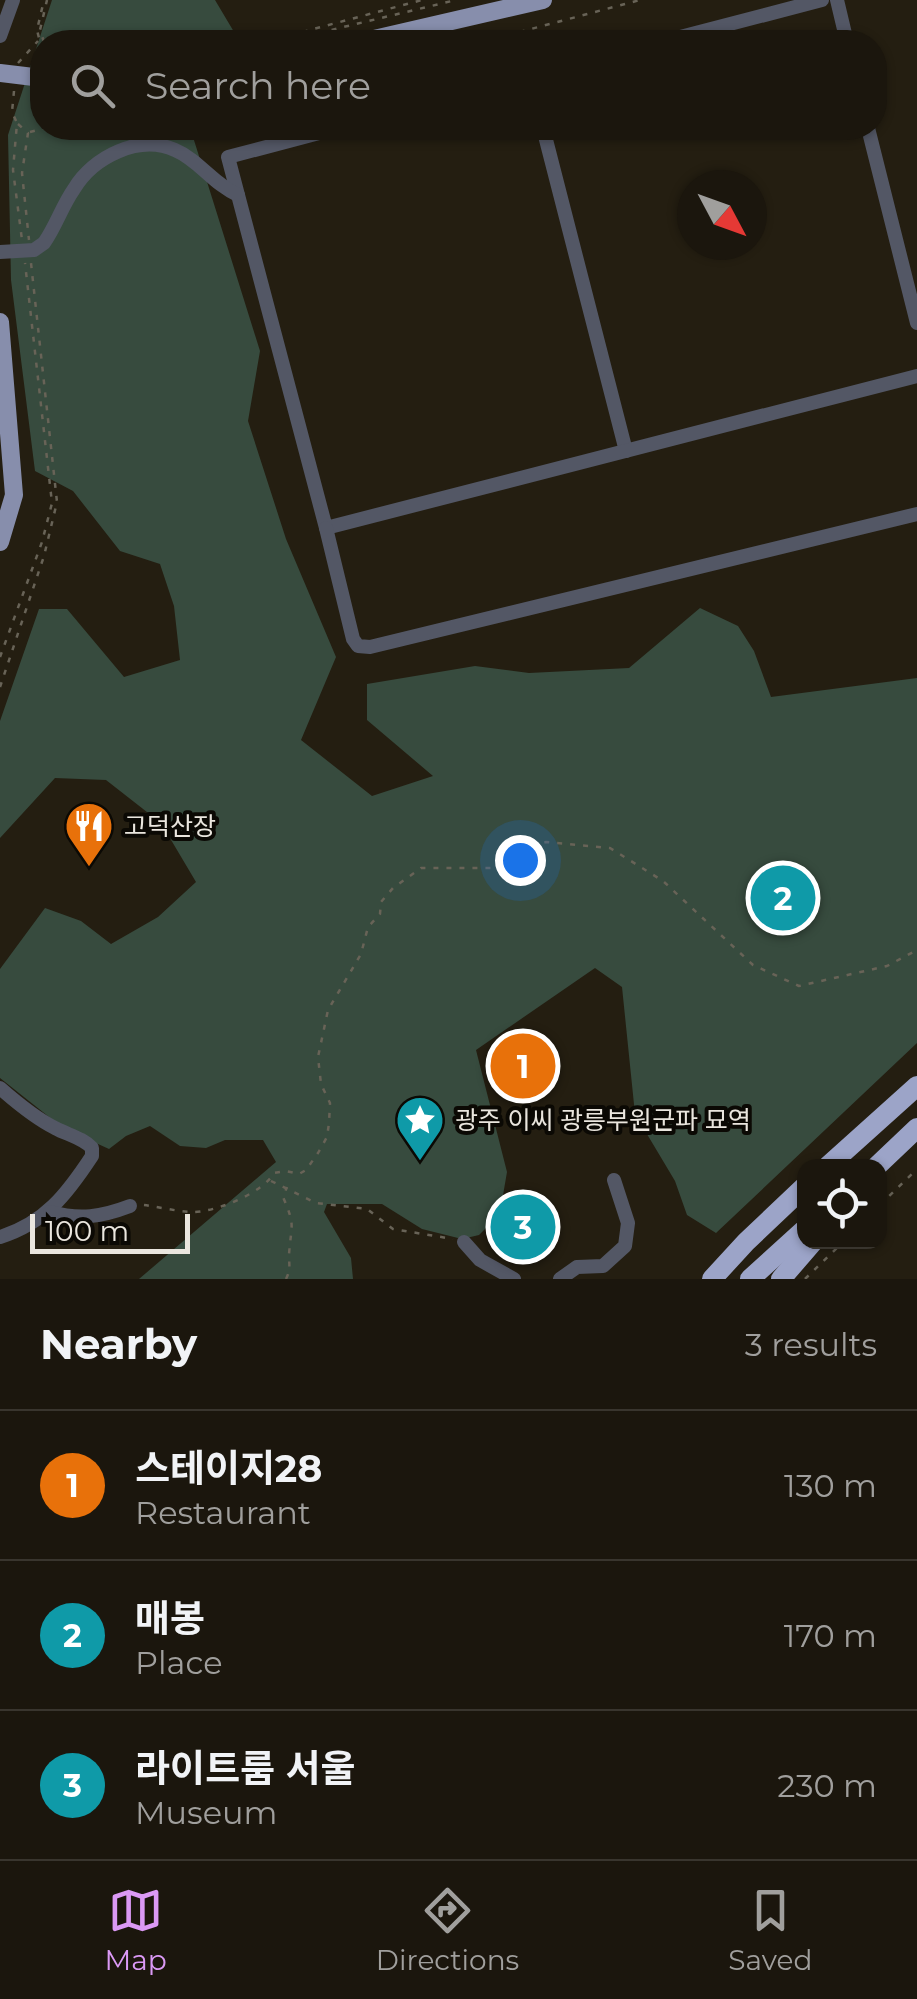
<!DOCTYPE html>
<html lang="en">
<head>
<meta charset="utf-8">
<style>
  body { margin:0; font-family:Montserrat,"Noto Sans KR",sans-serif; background:#28231b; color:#f1f3f6 }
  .controls { position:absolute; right:30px; bottom:30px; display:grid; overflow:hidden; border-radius:20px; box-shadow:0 2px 8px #0004 }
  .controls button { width:90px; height:90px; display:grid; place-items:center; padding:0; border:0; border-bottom:2px solid #39352e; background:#1b160d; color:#f1f3f6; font:50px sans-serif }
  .compass { position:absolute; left:677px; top:170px; width:90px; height:90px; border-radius:50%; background:#1b160d; box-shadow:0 2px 8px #0004; rotate:131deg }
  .scale { position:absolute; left:30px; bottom:25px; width:160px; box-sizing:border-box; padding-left:10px; border:5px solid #eae6de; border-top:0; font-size:28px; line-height:35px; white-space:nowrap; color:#eae6de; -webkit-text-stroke:8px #0b0904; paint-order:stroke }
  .you { position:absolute; left:520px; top:860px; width:35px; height:35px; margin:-25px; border:8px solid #fff; border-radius:50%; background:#1a73e8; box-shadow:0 0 0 15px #1a73e833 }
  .badge { display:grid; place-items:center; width:65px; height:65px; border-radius:50%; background:#db99f5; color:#fff; font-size:32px; font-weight:700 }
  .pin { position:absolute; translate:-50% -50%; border:5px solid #fff; box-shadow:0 2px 10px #0006 }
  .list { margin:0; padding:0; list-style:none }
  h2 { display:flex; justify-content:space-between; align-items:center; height:130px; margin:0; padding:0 40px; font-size:42px }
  h2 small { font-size:32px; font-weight:400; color:#a09f9d }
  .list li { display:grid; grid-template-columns:65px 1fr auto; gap:30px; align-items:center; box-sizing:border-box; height:150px; padding:0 40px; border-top:2px solid #39352e }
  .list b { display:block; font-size:38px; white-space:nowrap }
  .list p { margin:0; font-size:32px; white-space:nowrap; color:#a09f9d }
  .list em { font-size:32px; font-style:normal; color:#a09f9d }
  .icon { flex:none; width:55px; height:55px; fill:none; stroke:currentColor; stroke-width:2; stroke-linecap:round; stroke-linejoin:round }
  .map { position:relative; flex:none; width:917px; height:1279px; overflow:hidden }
  .search { position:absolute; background:#1b160d; box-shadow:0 2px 8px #0004; left:30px; right:30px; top:30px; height:110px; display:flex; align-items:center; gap:25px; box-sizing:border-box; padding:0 35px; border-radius:40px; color:#a09f9d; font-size:38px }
  .sheet { height:580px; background:#1b160d }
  nav { display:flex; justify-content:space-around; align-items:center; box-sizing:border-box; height:140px; border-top:2px solid #39352e; background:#1b160d; font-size:28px; color:#a09f9d }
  nav a { display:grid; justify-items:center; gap:5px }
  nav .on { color:#db99f5 }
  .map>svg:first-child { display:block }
  .green { fill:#374b3e }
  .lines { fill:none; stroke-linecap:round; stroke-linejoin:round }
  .path { stroke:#686357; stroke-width:2.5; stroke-dasharray:5 8; stroke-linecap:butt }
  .minor { stroke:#535765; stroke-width:14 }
  .major { stroke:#878eac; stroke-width:18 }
  .highway { stroke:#9ca4c8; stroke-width:20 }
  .labels { text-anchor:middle; stroke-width:8; stroke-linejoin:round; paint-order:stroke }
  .poi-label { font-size:25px; fill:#eae6de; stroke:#0b0904; text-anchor:start }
</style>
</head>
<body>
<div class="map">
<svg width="917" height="1279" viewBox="0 0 917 1279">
  <rect width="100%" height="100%" fill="#241e11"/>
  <polygon class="green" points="52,0 215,0 240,42 42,42 42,128 204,128 193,137 260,351 248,421 286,539 336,657 301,740 372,796 433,776 367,720 367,684 475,666 529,673 629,668 700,608 738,626 754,651 771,697 917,678 917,1043 716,1233 687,1215 675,1181 635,1114 622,987 595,968 476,1050 507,1172 502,1201 493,1221 479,1235 462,1239 422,1229 382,1204 327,1204 324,1212 351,1258 353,1279 139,1279 276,1162 263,1140 225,1140 206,1148 180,1146 150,1126 126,1136 109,1149 63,1128 0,1078 0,969 45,908 81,921 111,944 158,917 196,882 161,823 106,780 55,778 0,838 0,721 39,609 67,609 124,677 180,660 174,606 160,564 120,551 73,491 35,471 11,280 8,135"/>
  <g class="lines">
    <g class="path">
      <polyline points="44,42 40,30 47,0"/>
      <polyline points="265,42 422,0"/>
      <polyline points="281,42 456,0"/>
      <polyline points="482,42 640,0"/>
      <polyline points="42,50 37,30 44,0"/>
      <polyline points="18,63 38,41"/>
      <polyline points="14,91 12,112 17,123 13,170 22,240"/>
      <polyline points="18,124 28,133 22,173 29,240"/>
      <polyline points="30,132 45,128"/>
      <polyline points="0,657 42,542 52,503 25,263"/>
      <polyline points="0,687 44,556 57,502 31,263"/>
      <polyline points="271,1181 316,1203 367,1209 393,1229 453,1239"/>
      <path d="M144,1205C159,1207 175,1211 191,1212C214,1213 263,1193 274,1173L286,1171L299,1174L306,1170L318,1153L327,1137L329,1123L330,1103L321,1084L318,1057L328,1010L361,954L368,927L380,914L381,902L393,888L421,868H491L517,852L546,842L610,848L663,881L753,965L799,986L887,966L917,950"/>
      <polyline points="880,1205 917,1169"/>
      <path d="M286,1279C291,1269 289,1265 289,1255C291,1224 296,1227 283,1197L287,1187"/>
      <polyline points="805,1279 843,1242"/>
    </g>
    <g class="minor">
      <polyline points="837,0 847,42"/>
      <polyline points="0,36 13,0"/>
      <polyline points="661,42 822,0"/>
      <polyline points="120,128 151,144"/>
      <polyline points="543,128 626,451"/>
      <polyline points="868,128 917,323"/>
      <polyline points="238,195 228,157 338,128"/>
      <path d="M0,252L34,250L44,243C56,226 62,206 74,189C93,157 139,134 175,150C199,160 213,184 238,195L326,528L917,376"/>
      <polyline points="326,528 353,639 358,646 370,647 917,514"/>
      <path d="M0,1088C17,1103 35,1118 55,1128C68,1135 83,1138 92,1148V1156C67,1194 45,1223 0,1237"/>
      <path d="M50,1212C80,1220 101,1217 130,1206"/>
      <polyline points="464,1242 480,1260 514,1279"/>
      <polyline points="560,1279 577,1267 603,1266 625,1246 628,1223 614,1180"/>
    </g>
    <g class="major">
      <polyline points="361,42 543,0"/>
      <polyline points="0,73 42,78"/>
      <polyline points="0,322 14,495 0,542"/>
    </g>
    <g class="highway">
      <polyline points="828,1166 917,1086"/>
      <polyline points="877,1166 917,1128"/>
      <polyline points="712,1279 746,1242 804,1187"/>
      <polyline points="750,1279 804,1230"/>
      <polyline points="781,1279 813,1242"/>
    </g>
  </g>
  <defs>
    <g id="restaurant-pin" transform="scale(2.5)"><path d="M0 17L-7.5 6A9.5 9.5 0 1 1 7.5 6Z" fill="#e8710a" stroke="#0b0904"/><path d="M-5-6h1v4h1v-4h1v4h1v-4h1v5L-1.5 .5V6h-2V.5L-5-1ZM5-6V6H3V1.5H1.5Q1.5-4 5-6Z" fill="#fff"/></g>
    <g id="sight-pin" transform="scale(2.5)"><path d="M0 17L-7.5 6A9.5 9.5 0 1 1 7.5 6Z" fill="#0f9aa8" stroke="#0b0904"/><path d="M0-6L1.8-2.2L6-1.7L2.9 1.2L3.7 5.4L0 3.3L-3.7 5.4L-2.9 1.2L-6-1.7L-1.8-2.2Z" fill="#fff"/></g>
  </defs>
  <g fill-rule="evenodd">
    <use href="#restaurant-pin" x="89" y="826"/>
    <use href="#sight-pin" x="420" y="1120"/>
  </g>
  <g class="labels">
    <g class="poi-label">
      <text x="124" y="835">고덕산장</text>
      <text x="455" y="1129">광주 이씨 광릉부원군파 묘역</text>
    </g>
  </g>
</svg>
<div class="controls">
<button><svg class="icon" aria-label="locate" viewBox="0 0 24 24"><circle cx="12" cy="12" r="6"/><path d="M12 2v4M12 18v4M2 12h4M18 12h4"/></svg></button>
</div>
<svg class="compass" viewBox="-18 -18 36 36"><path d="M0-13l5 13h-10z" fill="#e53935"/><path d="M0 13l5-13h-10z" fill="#a09f9d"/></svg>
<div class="scale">100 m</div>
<div class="you"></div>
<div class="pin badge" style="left:523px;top:1066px;background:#e8710a">1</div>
<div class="pin badge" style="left:783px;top:898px;background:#0f9aa8">2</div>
<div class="pin badge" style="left:523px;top:1227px;background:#0f9aa8">3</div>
<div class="search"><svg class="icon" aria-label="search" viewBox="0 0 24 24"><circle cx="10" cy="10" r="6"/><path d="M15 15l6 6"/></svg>Search here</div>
</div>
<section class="sheet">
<h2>Nearby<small>3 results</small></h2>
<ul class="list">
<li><span class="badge" style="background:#e8710a">1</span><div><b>스테이지28</b><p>Restaurant</p></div><em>130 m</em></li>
<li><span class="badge" style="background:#0f9aa8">2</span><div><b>매봉</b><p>Place</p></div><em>170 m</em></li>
<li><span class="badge" style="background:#0f9aa8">3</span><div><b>라이트룸 서울</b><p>Museum</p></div><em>230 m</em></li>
</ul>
</section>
<nav>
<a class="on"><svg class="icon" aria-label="map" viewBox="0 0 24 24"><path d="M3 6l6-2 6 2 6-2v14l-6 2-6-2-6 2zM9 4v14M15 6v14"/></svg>Map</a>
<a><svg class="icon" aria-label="directions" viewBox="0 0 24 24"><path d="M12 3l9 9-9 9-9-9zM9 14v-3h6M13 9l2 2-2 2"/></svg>Directions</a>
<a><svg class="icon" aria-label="saved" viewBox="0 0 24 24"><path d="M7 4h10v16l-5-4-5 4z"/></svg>Saved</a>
</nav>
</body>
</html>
